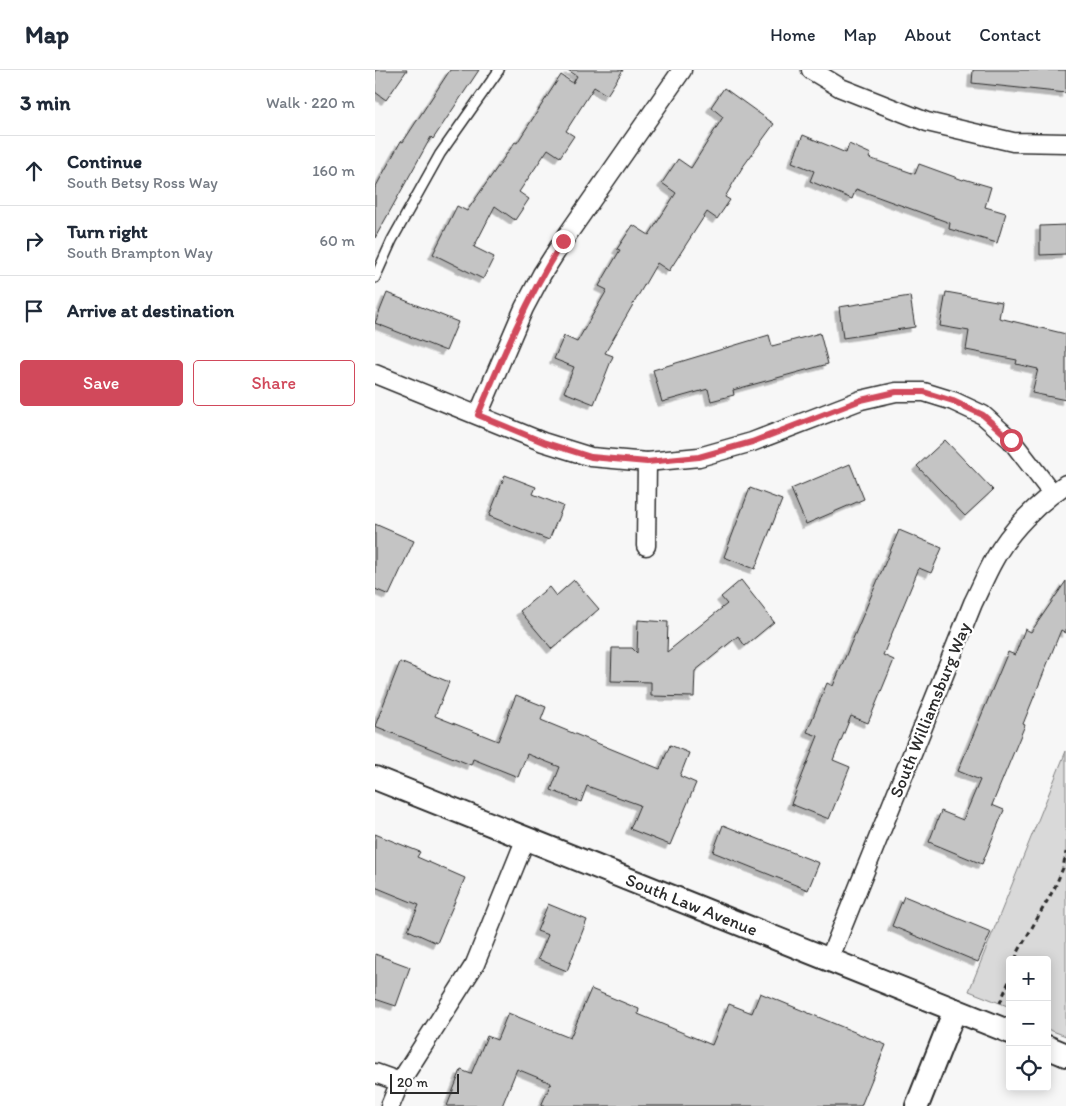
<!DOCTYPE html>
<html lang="en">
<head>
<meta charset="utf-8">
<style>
  body { margin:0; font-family:Itim,sans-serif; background:#f2f2f3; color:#1f2937 }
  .controls { position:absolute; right:15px; bottom:15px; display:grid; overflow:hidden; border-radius:5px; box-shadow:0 2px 12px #0003 }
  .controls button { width:45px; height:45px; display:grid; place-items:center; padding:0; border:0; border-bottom:1px solid #e0e1e3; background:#fff; color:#1f2937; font:25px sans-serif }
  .scale { position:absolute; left:15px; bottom:12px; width:69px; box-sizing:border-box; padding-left:5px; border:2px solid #2b2b2b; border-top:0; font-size:14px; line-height:18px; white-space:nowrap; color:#2b2b2b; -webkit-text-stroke:4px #fff; paint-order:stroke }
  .stop { position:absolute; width:15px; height:15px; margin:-11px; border:4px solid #d1495b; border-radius:50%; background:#fff }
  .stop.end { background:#d1495b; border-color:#fff; box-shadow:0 1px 5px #0008 }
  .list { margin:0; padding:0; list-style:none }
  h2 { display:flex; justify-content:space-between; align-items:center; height:65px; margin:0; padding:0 20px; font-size:21px }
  h2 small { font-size:16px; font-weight:400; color:#747a83 }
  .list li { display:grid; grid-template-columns:32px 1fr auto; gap:15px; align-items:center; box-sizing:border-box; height:70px; padding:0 20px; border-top:1px solid #e0e1e3 }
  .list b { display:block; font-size:19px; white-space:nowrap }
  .list p { margin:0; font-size:16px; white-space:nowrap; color:#747a83 }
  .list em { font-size:16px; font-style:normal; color:#747a83 }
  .actions { display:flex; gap:10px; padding:15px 20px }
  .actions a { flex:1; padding:11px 0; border:1px solid #d1495b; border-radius:5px; text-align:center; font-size:18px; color:#d1495b }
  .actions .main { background:#d1495b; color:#fff }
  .icon { flex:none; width:28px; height:28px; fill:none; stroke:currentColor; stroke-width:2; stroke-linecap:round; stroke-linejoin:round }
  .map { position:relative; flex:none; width:691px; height:1036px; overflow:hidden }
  header { display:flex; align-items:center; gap:30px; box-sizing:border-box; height:70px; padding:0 25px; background:#fff; border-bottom:1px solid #e0e1e3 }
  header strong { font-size:24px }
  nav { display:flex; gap:28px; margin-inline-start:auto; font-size:18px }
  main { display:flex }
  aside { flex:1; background:#fff }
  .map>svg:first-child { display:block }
  .green { fill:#d9d9d9; stroke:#828282 }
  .building { fill:#c4c4c4; stroke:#2b2b2b; filter:url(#shadow) }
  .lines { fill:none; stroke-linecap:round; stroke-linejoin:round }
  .service-casing { stroke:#2b2b2b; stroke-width:12 }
  .minor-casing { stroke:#2b2b2b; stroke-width:21 }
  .tertiary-casing { stroke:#2b2b2b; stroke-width:26 }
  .path { stroke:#2b2b2b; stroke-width:3; stroke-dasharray:5 4; stroke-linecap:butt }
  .service { stroke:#fff; stroke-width:9 }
  .minor { stroke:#fff; stroke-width:18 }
  .tertiary { stroke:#fff; stroke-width:22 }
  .route { stroke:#d1495b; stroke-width:6 }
  .labels { text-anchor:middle; stroke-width:4.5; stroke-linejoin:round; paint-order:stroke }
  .street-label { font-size:18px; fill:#2b2b2b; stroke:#fff }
</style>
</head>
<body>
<header>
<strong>Map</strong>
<nav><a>Home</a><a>Map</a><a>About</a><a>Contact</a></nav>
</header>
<main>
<aside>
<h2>3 min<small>Walk · 220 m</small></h2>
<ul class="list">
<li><svg class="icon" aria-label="ahead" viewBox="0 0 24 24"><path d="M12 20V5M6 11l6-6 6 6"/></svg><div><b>Continue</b><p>South Betsy Ross Way</p></div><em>160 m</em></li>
<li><svg class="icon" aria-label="right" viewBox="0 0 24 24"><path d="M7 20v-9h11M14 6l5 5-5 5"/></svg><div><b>Turn right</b><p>South Brampton Way</p></div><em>60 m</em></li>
<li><svg class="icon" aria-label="arrive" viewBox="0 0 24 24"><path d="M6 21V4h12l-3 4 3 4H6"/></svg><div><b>Arrive at destination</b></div></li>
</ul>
<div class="actions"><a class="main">Save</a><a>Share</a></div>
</aside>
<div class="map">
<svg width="691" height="1036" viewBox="0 0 691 1036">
  <defs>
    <filter id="shadow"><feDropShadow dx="-4.5" dy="4.5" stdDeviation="0" flood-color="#0004"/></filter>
  </defs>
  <rect width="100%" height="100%" fill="#f7f7f7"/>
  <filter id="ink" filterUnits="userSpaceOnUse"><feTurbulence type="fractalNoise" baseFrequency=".02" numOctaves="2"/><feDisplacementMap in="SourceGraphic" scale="10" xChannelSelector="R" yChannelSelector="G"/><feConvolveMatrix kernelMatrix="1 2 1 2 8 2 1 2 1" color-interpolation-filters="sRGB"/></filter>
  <g filter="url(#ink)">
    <polygon class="green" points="691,681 691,966 672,959 672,890 635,890 635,937 594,921"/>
    <g class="building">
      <polygon points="0,0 32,0 11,30 0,22"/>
      <polygon points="75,0 104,0 58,69 56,67 0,168 0,118 26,71 28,72"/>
      <polygon points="193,0 248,0 232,25 219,17 191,61 199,66 185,87 173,79 144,122 154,129 140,150 120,136 99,177 119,187 108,209 58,184 82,136 92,141 140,72 142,73 186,5 198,13 202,6"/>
      <polygon points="598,0 691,0 691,23 597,13"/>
      <polygon points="349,18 399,54 367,98 350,127 355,130 342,149 332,142 294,201 282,193 230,283 238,286 219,334 189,322 199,297 179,289 189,266 202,272 232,220 224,216 245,180 242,179 258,155 274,165 301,123 287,113 303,89 316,98 348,47 336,37"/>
      <polygon points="428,65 471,83 474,74 496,84 494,88 540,104 544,94 588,110 589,109 616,117 610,137 631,143 622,173 574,159 575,153 481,119 477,129 435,111 439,101 417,92"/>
      <polygon points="691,155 691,184 665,185 665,156"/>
      <polygon points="571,222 627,232 624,248 691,264 691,330 657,323 663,299 641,294 642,290 591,280 594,261 565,256"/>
      <polygon points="12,223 83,252 71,281 0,253"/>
      <polygon points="535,226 540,257 468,268 464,237"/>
      <polygon points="445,263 453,294 358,320 359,325 336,331 333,319 287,332 278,300 394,265 397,276"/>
      <polygon points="570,370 618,420 590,446 542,396"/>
      <polygon points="475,394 489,429 431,454 416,419"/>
      <polygon points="130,405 161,417 158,424 188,436 174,470 114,446"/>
      <polygon points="375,418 407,430 380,499 349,487"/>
      <polygon points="0,454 39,471 14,525 0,519"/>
      <polygon points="524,460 567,478 556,503 544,498 508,585 519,590 493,653 476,646 458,690 475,697 454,749 416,734 443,666 432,662 452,613 458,616"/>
      <polygon points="199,510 224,539 177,579 145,541 174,517 181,526"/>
      <polygon points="366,510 399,552 370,576 363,566 320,601 319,627 276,626 276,612 236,611 237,578 257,578 262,583 263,550 293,552 292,582 352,534 346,527"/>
      <polygon points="691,511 691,563 686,560 648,654 650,655 617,735 629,740 607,794 554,772 566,741 588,750 605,710 583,701 633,582 640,585 650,559 656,562"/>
      <polygon points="25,592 74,612 60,646 123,671 141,625 171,637 166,650 285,699 295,675 314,683 305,706 321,713 295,775 255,759 265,735 212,716 206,732 176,720 185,697 152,684 143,707 98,689 96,695 0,656"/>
      <polygon points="348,755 444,793 433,820 338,782"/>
      <polygon points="0,764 45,782 42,787 90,808 62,873 33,860 44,835 0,817"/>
      <polygon points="529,826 616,862 603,892 517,856"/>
      <polygon points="173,834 212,850 192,901 163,889 173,865 162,861"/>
      <polygon points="0,884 35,897 21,936 0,929"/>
      <polygon points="216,919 264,939 263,944 337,975 354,934 377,943 385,923 511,975 486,1036 166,1036 176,1013 142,999 127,1036 72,1036 86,1000 96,1004 112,966 122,970 133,943 195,968"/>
    </g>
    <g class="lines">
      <g class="service-casing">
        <polyline id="service" points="0,208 17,170 65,84 124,0"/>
      </g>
      <g class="minor-casing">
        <g id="minor">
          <polyline points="436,0 466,18 552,52 638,72 691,73"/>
          <polyline points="0,304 168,372 216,387 272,392 324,387 377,372 486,330 521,322 549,322 578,331 608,345 636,370 677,423"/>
          <polyline points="103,345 149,238 167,204 188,171 307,0"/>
          <polyline points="271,476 272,392"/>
          <path d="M454,890L598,533C605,519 611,504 619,490C635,460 663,433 691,414"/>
          <polyline points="0,1003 25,1012"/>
          <polyline points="15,1036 25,1012 100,894 151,768"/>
        </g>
      </g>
      <g class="tertiary-casing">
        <g id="tertiary">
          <path id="s1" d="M0,708L635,962"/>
          <polyline points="672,977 691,985"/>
          <polyline points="542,1036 580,940"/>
        </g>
      </g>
      <g class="path">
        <polyline points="641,890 642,884 680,817 688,798 691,782"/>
        <polyline points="625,933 635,909"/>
      </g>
      <use href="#service" class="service"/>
      <use href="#minor" class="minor"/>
      <use href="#tertiary" class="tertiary"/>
    </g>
  </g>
  <g class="lines" filter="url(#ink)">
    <path class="route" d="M188,171C153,226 128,285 103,345L168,372L216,387L272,392L324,387L377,372L486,330L521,322H549L578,331L608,345L636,370"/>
  </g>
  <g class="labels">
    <g class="street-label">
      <text transform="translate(555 640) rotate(-68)" y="6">South Williamsburg Way</text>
      <text dy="6" stroke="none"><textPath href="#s1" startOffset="341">South Law Avenue</textPath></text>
    </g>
  </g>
</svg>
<div class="controls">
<button>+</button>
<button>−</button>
<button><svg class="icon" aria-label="locate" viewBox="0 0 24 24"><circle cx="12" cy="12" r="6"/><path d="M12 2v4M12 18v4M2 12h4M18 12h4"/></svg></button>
</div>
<div class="scale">20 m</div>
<div class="stop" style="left:636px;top:370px"></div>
<div class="stop end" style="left:188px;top:171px"></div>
</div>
</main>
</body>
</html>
